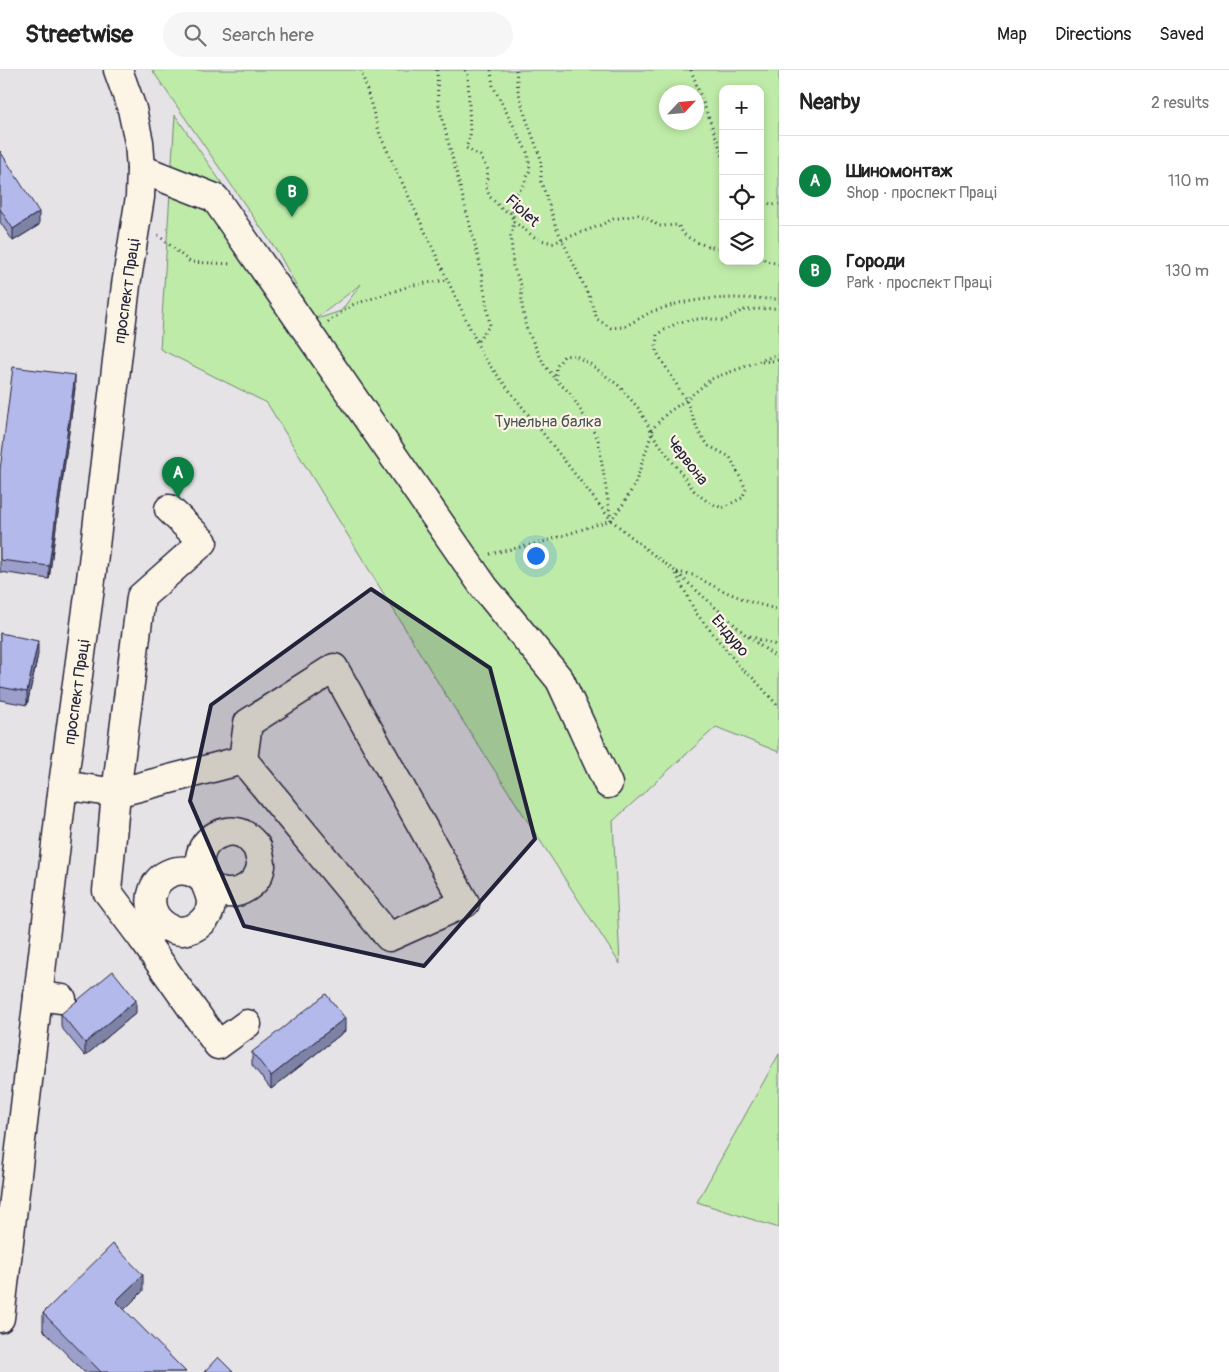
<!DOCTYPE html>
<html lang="en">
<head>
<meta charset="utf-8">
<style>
  body { margin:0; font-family:Pangolin,sans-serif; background:#f6f6f6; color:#222 }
  .controls { position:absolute; right:15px; top:15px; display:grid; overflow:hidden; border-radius:10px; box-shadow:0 2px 8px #0003 }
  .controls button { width:45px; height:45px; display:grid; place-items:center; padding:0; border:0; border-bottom:1px solid #e0e0e0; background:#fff; color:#222; font:25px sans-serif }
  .compass { position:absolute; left:659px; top:15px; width:45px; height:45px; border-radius:50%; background:#fff; box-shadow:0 2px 8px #0003; rotate:64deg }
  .you { position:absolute; left:535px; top:485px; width:18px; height:18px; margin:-12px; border:4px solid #fff; border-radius:50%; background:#1a73e8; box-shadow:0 0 0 8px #1a73e833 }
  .badge { display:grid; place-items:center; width:32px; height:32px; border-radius:50%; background:#0b8043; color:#fff; font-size:16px; font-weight:700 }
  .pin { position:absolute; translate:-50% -41px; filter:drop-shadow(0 1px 2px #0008) }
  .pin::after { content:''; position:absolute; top:26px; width:18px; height:15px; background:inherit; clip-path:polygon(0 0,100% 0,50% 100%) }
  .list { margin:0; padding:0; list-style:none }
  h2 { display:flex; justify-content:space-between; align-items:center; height:65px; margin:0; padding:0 20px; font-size:21px }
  h2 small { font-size:16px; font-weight:400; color:#767676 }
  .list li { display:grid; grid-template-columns:32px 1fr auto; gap:15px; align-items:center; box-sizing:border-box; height:90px; padding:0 20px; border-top:1px solid #e0e0e0 }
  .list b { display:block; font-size:19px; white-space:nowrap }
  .list p { margin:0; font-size:16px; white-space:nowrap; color:#767676 }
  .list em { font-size:16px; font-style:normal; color:#767676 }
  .icon { flex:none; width:28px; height:28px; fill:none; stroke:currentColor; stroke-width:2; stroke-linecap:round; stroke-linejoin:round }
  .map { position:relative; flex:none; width:779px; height:1302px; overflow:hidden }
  header { display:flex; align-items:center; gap:30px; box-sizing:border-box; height:70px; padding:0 25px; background:#fff; border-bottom:1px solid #e0e0e0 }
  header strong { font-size:24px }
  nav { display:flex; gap:28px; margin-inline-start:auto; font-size:18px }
  .search { width:350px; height:45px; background:#f6f6f6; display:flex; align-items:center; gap:12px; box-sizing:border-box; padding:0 18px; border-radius:28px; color:#767676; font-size:19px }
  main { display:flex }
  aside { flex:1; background:#fff }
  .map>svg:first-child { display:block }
  .green { fill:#bfeba8; stroke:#708672; fill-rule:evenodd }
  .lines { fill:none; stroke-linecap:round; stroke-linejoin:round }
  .minor-casing { stroke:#22223b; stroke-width:31 }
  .path { stroke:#22223b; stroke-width:3; stroke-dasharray:1 4; stroke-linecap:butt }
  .minor { stroke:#fcf5e5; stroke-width:28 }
  .wall { fill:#9b9fca; stroke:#22223b }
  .shaded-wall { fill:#7e82a4; stroke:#22223b }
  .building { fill:#b4b9eb; stroke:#22223b }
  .marked { fill:#22223b; fill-opacity:0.2; stroke:#22223b; stroke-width:4; stroke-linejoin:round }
  .labels { text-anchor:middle; stroke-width:4.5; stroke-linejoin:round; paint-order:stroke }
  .street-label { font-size:16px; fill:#22223b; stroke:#fcf5e5 }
  .park-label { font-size:16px; fill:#495456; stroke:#fcf5e5 }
</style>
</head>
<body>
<header>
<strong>Streetwise</strong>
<div class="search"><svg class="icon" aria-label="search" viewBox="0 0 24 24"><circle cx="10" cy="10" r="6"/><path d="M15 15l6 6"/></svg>Search here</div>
<nav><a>Map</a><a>Directions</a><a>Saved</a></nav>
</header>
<main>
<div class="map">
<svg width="779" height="1302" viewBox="0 0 779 1302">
  <rect width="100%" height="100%" fill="#e6e3e7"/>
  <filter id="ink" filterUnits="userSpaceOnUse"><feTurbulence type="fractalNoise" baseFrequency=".02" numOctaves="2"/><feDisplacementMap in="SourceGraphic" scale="10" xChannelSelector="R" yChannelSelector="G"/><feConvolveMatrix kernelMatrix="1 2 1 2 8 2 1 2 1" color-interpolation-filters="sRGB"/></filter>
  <g filter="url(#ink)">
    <g class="green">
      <path d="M152,0H779V682L716,657L613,751L620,894L442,619L267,333L160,279L175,45L311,243L279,184ZM723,19H760V191H723ZM666,22H696V52H666ZM361,214L341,241L317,249V248Z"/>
      <polygon points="779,984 779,1158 697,1132"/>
    </g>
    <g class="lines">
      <g class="minor-casing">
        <g id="minor">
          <polyline points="141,99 215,128 484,517 560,610 608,714"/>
          <polyline points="169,439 203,472 141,527 116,723 243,690 389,867 465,833 334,598 248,653 243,690"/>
          <polyline points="63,715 116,723 107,821 143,869 161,853"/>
          <path d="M257,777C259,783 261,789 261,796C258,814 239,827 221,822C211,819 205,810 197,805C181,795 159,803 153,821C150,829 151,839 156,847C162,855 172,861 182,861C190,860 197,857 202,852C225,829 196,812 200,788C202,769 225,756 243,764C249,767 253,773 257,777"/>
          <polyline points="143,869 218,975 247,954"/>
          <polyline points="38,926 62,929"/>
          <polyline points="0,1248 63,715 90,518 126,215 140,127 141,99 139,72 132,39 118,0"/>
        </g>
      </g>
      <g class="path">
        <polyline points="361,0 380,65 484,288 611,450 646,479 675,501 747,566 779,589"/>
        <polyline points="437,0 438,32 479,190 490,255 477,272"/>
        <path d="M465,0L468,5L470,65L466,78L480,86L488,100L486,117L490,127L501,138L510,143L514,152L537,169L553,173L601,155L613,149L638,145L647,148L659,156L678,155C680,158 682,162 685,165C694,172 711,179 723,178"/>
        <polyline points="491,0 493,16 528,84 530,100 523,116 512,129 514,152 511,166 513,196 521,215 522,235 526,258 545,296 556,309"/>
        <polyline points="516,0 518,20 526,48 541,89 541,112 547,128 556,157 589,226 597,249 611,258 624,257 651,242 679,233 706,229 733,228 779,229"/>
        <polyline points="691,0 723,86"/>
        <polyline points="760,129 772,135 779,134"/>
        <polyline points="158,165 190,192 232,194"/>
        <polyline points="760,186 766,191 779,194"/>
        <polyline points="328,252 352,235 413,215 447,210"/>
        <polyline points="762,292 779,290"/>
        <polyline points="611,450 598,369 570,323 556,310 556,297 564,286 574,285 590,294 618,315 639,339 655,368 695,422 708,432 722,438 742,428 746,419 730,387 709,376 699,363 686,330 656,281 657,264 679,252 705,248 723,251 743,240 779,238"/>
        <polyline points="490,484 543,472 611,450 624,433 635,414 654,357 667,343 686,330 711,309 779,284"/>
        <polyline points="677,502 693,505 721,520 751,532 779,540"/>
        <polyline points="676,504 696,543 741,598 754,609 779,637"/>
        <polyline points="750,566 779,576"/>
      </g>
      <use href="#minor" class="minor"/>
    </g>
    <g class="wall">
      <polygon points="0,81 39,155 13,171 0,152"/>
      <polygon points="75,318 49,509 0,502 0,400"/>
      <polygon points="0,563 38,584 27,635 0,630"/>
      <polygon points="136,943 85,986 61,957 61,944"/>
      <polygon points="345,961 271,1019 252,995 252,982"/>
      <polygon points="143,1221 124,1240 186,1302 84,1302 43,1260 43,1243"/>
    </g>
    <g class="shaded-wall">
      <polygon points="39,142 39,155 13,171 13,159"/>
      <polygon points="75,305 75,318 49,509 49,496"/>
      <polygon points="38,571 38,584 27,635 27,622"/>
      <polygon points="136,930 136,943 85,986 85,973"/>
      <polygon points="345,948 345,961 271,1019 271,1006"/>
      <polygon points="143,1205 143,1221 116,1248 116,1231"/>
    </g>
    <g class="building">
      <polygon points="0,81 39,142 13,159 0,139"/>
      <polygon points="13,297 75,305 49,496 0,490 0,400"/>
      <polygon points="0,563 38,571 27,622 0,617"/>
      <polygon points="113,901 136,930 85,973 61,944"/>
      <polygon points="326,924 345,948 271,1006 252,982"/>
      <polygon points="113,1174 143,1205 116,1231 186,1302 101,1302 43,1243"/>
      <polygon points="218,1287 233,1302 204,1302"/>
    </g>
  </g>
  <path class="marked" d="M371,519L490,598L535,769L424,896L244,856L190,731L211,635Z"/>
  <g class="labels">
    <g class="street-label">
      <text transform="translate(523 140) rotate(42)" y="6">Fiolet</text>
      <text transform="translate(126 221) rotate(-82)" y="6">проспект Праці</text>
      <text transform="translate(688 390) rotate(52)" y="6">Червона</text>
      <text transform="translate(731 565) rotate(50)" y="6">Ендуро</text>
      <text transform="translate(76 622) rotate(-82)" y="6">проспект Праці</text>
    </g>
    <g class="park-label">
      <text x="548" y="357">Тунельна балка</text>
    </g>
  </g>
</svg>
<div class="controls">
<button>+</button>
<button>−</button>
<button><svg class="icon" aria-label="locate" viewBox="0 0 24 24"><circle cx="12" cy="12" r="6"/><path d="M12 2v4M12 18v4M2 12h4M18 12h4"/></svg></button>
<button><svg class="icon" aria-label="layers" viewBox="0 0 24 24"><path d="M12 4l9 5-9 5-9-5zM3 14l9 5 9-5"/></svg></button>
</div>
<svg class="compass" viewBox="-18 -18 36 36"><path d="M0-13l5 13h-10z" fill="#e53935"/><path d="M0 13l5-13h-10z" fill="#767676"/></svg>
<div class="you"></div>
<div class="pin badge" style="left:178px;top:428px">A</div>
<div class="pin badge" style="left:292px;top:147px">B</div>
</div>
<aside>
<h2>Nearby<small>2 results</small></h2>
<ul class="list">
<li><span class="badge">A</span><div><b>Шиномонтаж</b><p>Shop · проспект Праці</p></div><em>110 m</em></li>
<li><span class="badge">B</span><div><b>Городи</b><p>Park · проспект Праці</p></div><em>130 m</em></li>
</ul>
</aside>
</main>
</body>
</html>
